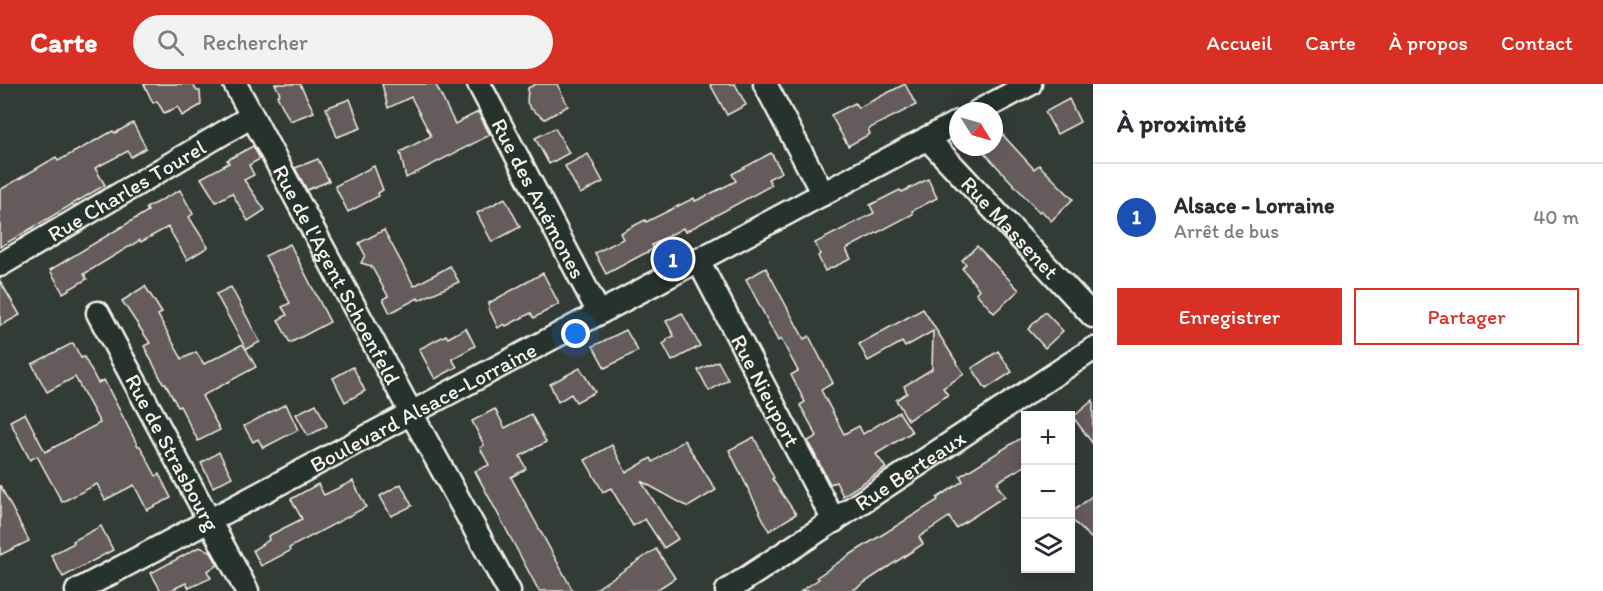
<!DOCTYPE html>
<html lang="fr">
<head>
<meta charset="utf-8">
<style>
  body { margin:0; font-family:Itim,sans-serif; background:#f2f2f3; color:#2b2b33 }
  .controls { position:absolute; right:18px; bottom:18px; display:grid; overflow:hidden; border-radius:0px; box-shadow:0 3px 15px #0003 }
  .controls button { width:54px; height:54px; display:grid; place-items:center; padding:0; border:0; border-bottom:2px solid #e1e1e2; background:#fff; color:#2b2b33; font:30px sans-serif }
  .compass { position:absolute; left:949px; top:18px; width:54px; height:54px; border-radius:50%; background:#fff; box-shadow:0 3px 15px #0003; rotate:127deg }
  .you { position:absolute; left:576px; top:250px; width:21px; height:21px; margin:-15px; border:4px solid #fff; border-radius:50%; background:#1a73e8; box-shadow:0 0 0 9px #1a73e833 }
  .badge { display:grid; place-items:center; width:39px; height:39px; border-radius:50%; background:#d93025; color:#fff; font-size:20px; font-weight:700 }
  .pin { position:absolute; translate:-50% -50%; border:3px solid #fff; box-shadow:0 2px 6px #0006 }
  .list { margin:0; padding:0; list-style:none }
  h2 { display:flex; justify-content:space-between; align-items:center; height:78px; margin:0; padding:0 24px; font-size:26px }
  h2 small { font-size:20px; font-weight:400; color:#7c7c81 }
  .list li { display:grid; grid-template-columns:39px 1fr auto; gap:18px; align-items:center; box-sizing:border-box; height:108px; padding:0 24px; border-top:2px solid #e1e1e2 }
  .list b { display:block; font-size:22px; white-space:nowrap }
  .list p { margin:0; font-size:20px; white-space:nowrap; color:#7c7c81 }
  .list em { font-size:20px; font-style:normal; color:#7c7c81 }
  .actions { display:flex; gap:12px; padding:18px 24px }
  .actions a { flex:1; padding:14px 0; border:2px solid #d93025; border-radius:0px; text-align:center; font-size:21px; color:#d93025 }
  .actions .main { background:#d93025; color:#fff }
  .icon { flex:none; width:33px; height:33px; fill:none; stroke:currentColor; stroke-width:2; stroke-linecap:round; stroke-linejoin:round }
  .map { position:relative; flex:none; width:1093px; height:507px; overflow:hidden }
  header { display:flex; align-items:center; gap:36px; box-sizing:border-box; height:84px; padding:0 30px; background:#d93025; color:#fff }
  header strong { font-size:28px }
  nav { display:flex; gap:33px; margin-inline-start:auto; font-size:21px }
  .search { width:420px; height:54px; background:#f2f2f3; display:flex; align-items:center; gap:15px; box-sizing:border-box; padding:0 21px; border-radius:33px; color:#7c7c81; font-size:22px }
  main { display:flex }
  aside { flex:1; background:#fff }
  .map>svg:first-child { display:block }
  .building { fill:#655a5c; stroke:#f4f1e8; stroke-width:1.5 }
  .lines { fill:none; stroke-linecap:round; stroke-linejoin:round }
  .street-casing { stroke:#f4f1e8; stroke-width:27 }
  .street { stroke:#26332d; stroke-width:22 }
  .labels { text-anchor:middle; stroke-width:4.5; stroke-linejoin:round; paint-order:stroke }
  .street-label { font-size:22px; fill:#f4f1e8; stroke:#26332d }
</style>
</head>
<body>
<header>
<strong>Carte</strong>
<div class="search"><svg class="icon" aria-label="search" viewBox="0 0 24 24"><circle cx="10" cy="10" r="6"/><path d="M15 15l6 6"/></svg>Rechercher</div>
<nav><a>Accueil</a><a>Carte</a><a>À propos</a><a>Contact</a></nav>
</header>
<main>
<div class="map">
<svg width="1093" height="507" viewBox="0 0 1093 507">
  <rect width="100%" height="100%" fill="#333b36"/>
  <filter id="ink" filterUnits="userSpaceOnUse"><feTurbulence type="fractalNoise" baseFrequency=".0167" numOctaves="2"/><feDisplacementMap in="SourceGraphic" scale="12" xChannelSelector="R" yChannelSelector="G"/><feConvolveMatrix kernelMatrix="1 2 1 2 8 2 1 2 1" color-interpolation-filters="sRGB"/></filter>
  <g filter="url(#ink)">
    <g class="building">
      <polygon points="144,0 197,0 193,1 197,7 200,7 201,21 182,32 178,23 164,29 157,17 153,19"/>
      <polygon points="275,0 300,0 314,28 290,37 277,12 280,10"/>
      <polygon points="382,0 438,0 436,1 455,40 478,28 490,51 406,94 400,68 431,52 411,13 388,24"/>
      <polygon points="536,0 557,0 568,22 545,35 530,24 527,18 528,4"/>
      <polygon points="710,0 735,0 746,21 727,31"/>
      <polygon points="905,0 916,21 868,45 870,50 848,62 831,31 855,19 858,24"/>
      <polygon points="350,15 361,44 337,53 326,24"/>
      <polygon points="1069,15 1080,38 1057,50 1045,28"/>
      <polygon points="133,39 146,64 131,73 128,67 95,84 105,101 0,163 0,106 56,73 58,77 113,47 115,49"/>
      <polygon points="555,44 569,69 549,80 535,54"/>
      <polygon points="1001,49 1034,85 1039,81 1073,115 1051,137 1041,126 1039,128 979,63 994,63 994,55"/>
      <polygon points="253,62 260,75 249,81 254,91 244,96 265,126 248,137 232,109 216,118 201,94 229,79 227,76"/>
      <polygon points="771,69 782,88 768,95 772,101 685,148 683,144 652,161 653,165 606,190 595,169 623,155 620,149 645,136 646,138 694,114 695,117 702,114 736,97 732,90"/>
      <polygon points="588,70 603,98 580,110 565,82"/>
      <polygon points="318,75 329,97 307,106 295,84"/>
      <polygon points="374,82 383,106 378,109 379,112 348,128 335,102"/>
      <polygon points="928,95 937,114 912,127 913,130 846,165 851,175 825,187 818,172 820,170 815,159 874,129 870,121 900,106 902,108"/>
      <polygon points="180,106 193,130 189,133 208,163 187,176 168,143 141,158 140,156 84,190 87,195 63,209 50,186 148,127 146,124"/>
      <polygon points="505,114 520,143 492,158 477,129"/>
      <polygon points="384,146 414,202 450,182 459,198 419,216 418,214 390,229 383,215 388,212 371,182 361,179 365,171 359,159"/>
      <polygon points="290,160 330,238 290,259 278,236 287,231 282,223 290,219 265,172"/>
      <polygon points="977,162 1019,206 994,229 976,209 979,205 962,184 966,180 962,176"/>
      <polygon points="766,184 804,255 809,252 833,299 821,306 844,350 859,342 863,350 899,328 912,348 876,370 886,384 843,412 836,398 830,400 808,357 817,352 800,321 805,318 791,291 798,287 781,255 778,257 746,195"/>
      <polygon points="543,189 559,220 534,234 531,229 506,242 504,240 498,244 489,225 489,219"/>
      <polygon points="0,197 20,231 0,242"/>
      <polygon points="145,202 162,229 158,231 182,275 196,268 204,280 243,260 256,283 202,312 220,346 198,357 180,322 178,323 165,299 163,299 144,262 150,259 122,217"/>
      <polygon points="231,203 260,258 246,265 216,210"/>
      <polygon points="923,225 964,290 943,304 948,311 908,336 896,316 907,309 904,302 932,285 933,247 905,263 902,258 868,277 859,260"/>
      <polygon points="1045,228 1063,247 1045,264 1028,245"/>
      <polygon points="682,229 700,262 672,277 663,260 667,257 667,255 674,252 666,237"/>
      <polygon points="466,244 475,262 452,275 457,283 435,295 419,265 446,251 448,254"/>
      <polygon points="626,246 638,267 605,284 593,262"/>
      <polygon points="73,259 81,274 84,273 98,299 104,296 138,362 140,362 156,392 159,390 171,414 147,426 134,401 105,416 97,400 62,418 37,372 30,376 10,337 25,329 45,368 100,339 75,293 47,308 32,280"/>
      <polygon points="998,267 1012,288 986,305 972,284"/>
      <polygon points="718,277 728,296 709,307 698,286"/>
      <polygon points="353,283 365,307 345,318 333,294"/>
      <polygon points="580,284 595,308 576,318 571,310 558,318 550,300"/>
      <polygon points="1093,316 1093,360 1073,333"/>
      <polygon points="286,320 298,346 263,364 258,355 253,358 244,342"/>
      <polygon points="316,320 327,342 308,352 296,330"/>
      <polygon points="495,325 505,344 531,330 546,358 520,372 526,385 511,393 573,507 539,507 475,387 489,381 480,364 484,361 472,337"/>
      <polygon points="1026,351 1026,381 997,398 999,400 997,401 1005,412 956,444 949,433 919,453 923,460 852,507 801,507 819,495 817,493 848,472 938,416 937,414 963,397 960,392"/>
      <polygon points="754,353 774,394 772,395 796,430 769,447 729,366"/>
      <polygon points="684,356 716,406 688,423 641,397 678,455 664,464 645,435 633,442 611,404 603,408 585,376 612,361 626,389 651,374 653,378"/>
      <polygon points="219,368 232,393 213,403 201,379"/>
      <polygon points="353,397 366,423 289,464 290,467 261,482 253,466 269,456 268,452 302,435 291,415 318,400 324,411"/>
      <polygon points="401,400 412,422 391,432 380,412"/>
      <polygon points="0,401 29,457 0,471"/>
      <polygon points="1093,411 1093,456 1071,435 1071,429"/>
      <polygon points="101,442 113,466 63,493 51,471 74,459 73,457"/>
      <polygon points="199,463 210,467 218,481 207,487 211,494 189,504 186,499 169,507 161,507 151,489"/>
      <polygon points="656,465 675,494 655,507 593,507"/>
    </g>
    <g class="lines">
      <g class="street-casing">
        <g id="street">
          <path id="s1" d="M235,0L416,338L509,507"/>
          <path id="s2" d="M479,0L599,229"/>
          <polyline points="765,0 823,110"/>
          <polyline points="979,27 1030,0"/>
          <path id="s3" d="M927,54L1093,232"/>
          <path id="s4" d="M698,176L834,437"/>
          <path id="s5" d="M0,181L252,32"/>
          <path id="s6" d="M98,229L247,507"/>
          <path id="s7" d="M77,507L958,38"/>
          <path id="s8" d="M727,507L1093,265"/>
        </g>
      </g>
      <use href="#street" class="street"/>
    </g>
  </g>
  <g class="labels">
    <g class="street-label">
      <text dy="8" stroke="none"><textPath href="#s5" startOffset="147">Rue Charles Tourel</textPath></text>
      <text dy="8" stroke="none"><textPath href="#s2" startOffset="129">Rue des Anémones</textPath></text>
      <text dy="8" stroke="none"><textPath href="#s3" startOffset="122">Rue Massenet</textPath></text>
      <text dy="8" stroke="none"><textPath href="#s1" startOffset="216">Rue de l'Agent Schoenfeld</textPath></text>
      <text dy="8" stroke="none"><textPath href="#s4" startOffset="147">Rue Nieuport</textPath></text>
      <text dy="8" stroke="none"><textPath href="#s7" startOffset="392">Boulevard Alsace-Lorraine</textPath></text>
      <text dy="8" stroke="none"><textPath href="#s6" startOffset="158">Rue de Strasbourg</textPath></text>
      <text dy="8" stroke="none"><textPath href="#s8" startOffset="219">Rue Berteaux</textPath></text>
    </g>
  </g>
</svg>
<div class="controls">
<button>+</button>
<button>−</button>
<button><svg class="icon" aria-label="layers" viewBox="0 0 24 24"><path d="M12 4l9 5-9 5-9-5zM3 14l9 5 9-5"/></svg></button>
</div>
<svg class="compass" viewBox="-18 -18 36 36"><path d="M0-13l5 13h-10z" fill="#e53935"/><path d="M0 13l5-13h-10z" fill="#7c7c81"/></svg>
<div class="you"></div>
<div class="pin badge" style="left:673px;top:175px;background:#1a4fb4">1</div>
</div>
<aside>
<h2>À proximité<small></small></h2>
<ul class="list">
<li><span class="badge" style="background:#1a4fb4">1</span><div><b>Alsace - Lorraine</b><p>Arrêt de bus</p></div><em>40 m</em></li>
</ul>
<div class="actions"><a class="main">Enregistrer</a><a>Partager</a></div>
</aside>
</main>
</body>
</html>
